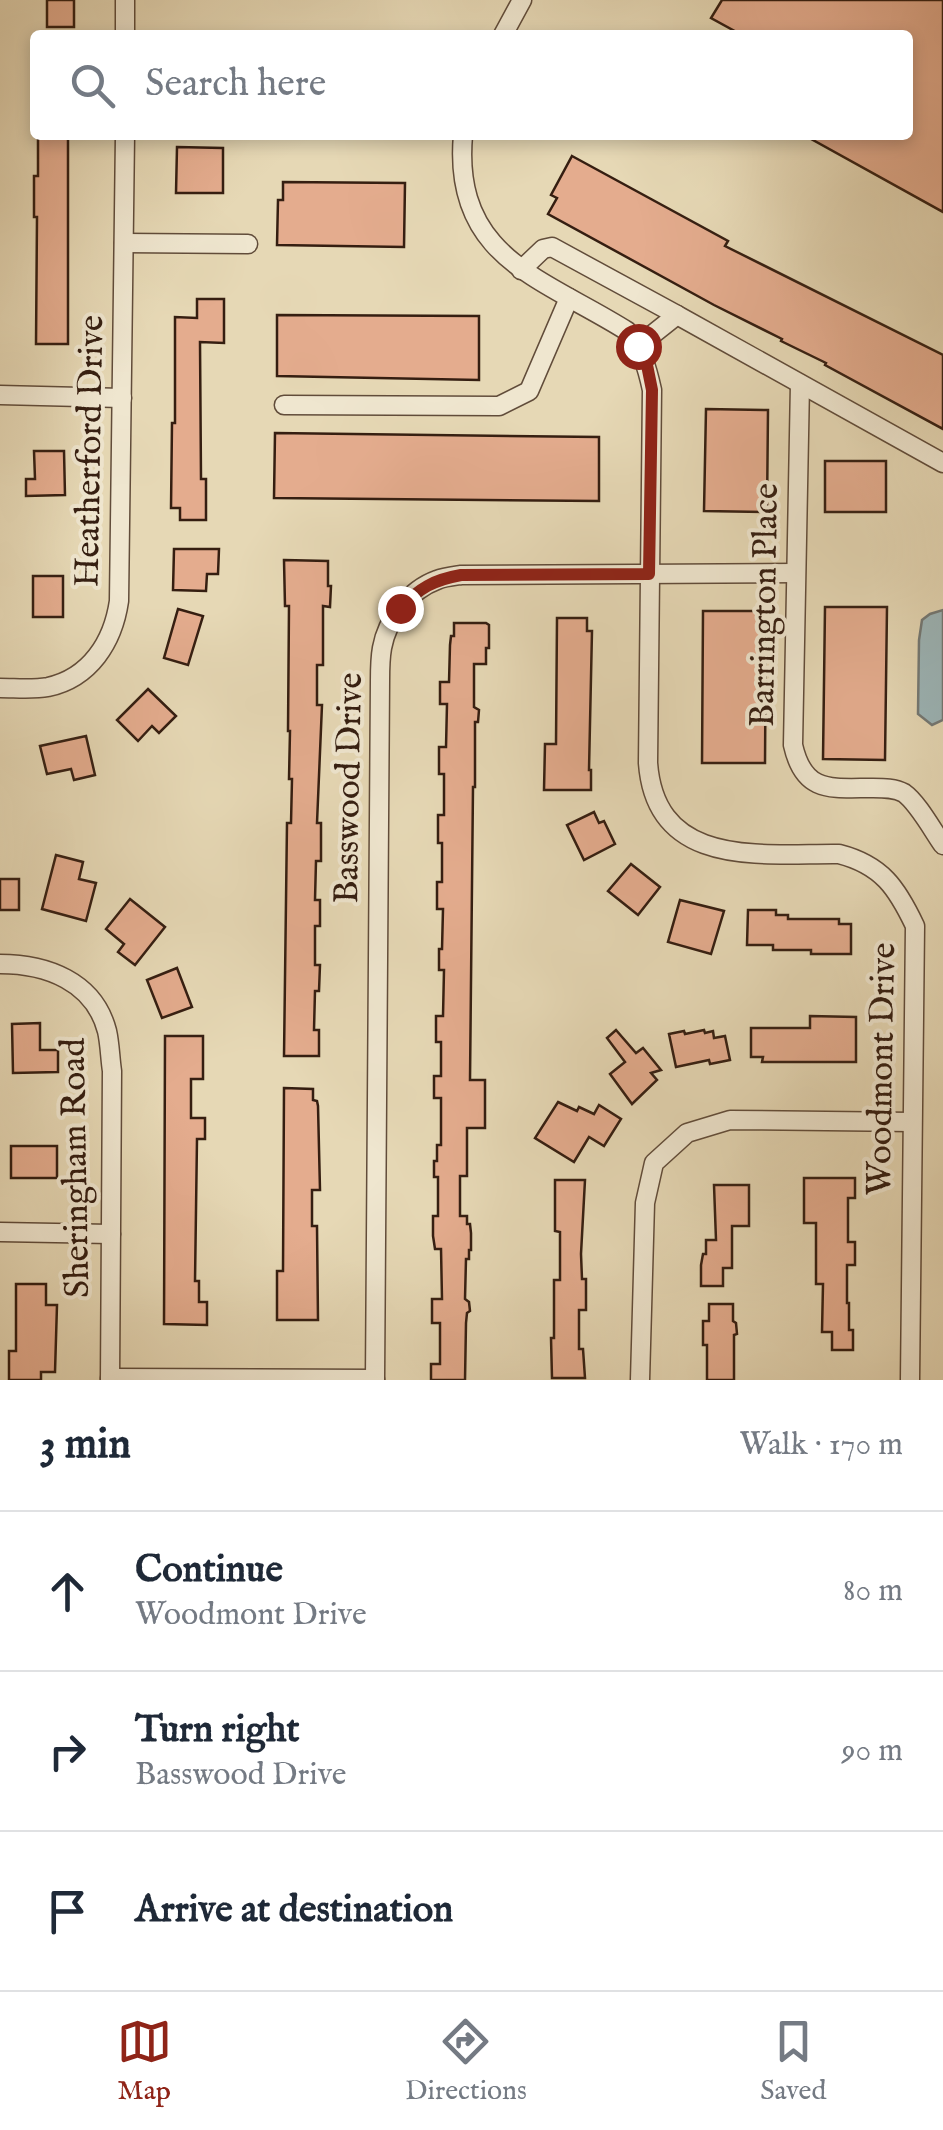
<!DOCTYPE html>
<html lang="en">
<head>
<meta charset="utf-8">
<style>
  body { margin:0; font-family:"IM FELL English",serif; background:#f2f2f3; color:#1f2937 }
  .stop { position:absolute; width:30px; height:30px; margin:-22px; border:8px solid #8f2418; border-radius:50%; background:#fff }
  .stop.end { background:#8f2418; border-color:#fff; box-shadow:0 2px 10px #0008 }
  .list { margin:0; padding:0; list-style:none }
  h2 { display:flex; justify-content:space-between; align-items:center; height:130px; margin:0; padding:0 40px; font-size:42px }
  h2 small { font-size:32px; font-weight:400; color:#747a83 }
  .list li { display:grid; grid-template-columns:65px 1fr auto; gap:30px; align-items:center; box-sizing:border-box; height:160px; padding:0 40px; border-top:2px solid #e0e1e3 }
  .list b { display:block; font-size:38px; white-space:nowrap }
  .list p { margin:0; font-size:32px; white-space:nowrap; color:#747a83 }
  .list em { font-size:32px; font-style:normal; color:#747a83 }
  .icon { flex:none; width:55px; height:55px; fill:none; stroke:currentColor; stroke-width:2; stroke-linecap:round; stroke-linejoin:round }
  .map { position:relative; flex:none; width:943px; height:1380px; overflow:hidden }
  .search { position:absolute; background:#fff; box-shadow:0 5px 15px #0003; left:30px; right:30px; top:30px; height:110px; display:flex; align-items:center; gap:25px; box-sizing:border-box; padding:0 35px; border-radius:10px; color:#747a83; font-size:38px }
  .sheet { height:610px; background:#fff }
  nav { display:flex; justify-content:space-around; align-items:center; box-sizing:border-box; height:140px; border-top:2px solid #e0e1e3; background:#fff; font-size:28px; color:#747a83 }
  nav a { display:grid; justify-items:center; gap:5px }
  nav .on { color:#8f2418 }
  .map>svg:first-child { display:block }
  .water { fill:#9cb6b9; stroke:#737976; stroke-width:2.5 }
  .building { fill:#e4ac8e; stroke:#351e11; stroke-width:2.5 }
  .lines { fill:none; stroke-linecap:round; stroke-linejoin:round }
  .minor-casing { stroke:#614c3a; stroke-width:21 }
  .minor { stroke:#efe6cf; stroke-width:18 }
  .route { stroke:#8f2418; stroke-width:12 }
  .labels { text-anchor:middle; stroke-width:8; stroke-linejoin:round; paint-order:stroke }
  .street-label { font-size:35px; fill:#351e11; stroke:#efe6cf }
</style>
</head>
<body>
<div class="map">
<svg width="943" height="1380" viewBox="0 0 943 1380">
  <rect width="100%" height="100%" fill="#e6d8b5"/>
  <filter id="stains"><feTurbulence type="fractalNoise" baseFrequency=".002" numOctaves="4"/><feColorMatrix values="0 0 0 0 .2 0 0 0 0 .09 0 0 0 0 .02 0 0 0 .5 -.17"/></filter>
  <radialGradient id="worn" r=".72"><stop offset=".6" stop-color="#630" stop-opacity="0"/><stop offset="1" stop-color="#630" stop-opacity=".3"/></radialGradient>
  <polygon class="water" points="943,610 943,720 932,725 918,714 919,640 922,620 930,614"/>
  <g class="building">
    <rect x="47" y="0" width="27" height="27"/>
    <polygon points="722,0 943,0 943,212 804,135 908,135 908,35 742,35 711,18"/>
    <polygon points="38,135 68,135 68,344 36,344 37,217 34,217 34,176 38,176"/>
    <polygon points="177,147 223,148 223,193 176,193"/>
    <polygon points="572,156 728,241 725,246 943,355 943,429 825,365 826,363 781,341 782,339 714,305 548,214 557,198 551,195"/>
    <polygon points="283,182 405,183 404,247 277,245 278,200 283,200"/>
    <polygon points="197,299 224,299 224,343 200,342 201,479 206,479 206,520 180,520 180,508 171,508 172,423 175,423 175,317 197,318"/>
    <polygon points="277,315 479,316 479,380 277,376"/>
    <polygon points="706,409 768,410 767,512 704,511"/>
    <polygon points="275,433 599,437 599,501 274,498"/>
    <polygon points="34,451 64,451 65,495 26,496 26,479 35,479"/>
    <rect x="825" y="461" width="61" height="51"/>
    <polygon points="174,549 219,549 218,574 207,574 206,591 173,590"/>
    <polygon points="284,560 328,561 328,586 331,586 330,607 323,606 323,665 317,665 317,705 322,705 317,823 321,823 321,861 316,861 315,900 320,900 320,926 315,926 315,965 320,965 319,991 315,991 314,1030 319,1030 319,1056 284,1056 287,823 291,823 292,779 289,779 290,731 288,731 289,606 285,606"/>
    <rect x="33" y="576" width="30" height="41"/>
    <polygon points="825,607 887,607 885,760 823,759"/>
    <polygon points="178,609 203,616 188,665 164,658"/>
    <polygon points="703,611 766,611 765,763 702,763"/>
    <polygon points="557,618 587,618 587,631 592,631 589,770 591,770 591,790 544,790 545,744 556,744"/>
    <polygon points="454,623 486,623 489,625 489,648 486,648 486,664 474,664 474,707 479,710 478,722 475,722 475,787 473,787 470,1080 485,1080 485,1128 467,1128 467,1176 460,1176 460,1216 467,1216 467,1224 470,1224 471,1233 471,1250 469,1250 469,1259 466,1259 465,1299 469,1302 470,1311 467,1313 466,1323 465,1380 431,1380 431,1364 440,1364 440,1323 432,1323 432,1299 442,1299 441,1249 435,1249 433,1236 433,1216 438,1216 438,1177 434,1177 434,1161 437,1161 437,1145 441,1145 441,1098 434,1098 434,1076 441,1076 441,1042 436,1042 436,1016 443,1016 444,970 439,970 439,949 442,949 443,909 437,909 437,882 442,882 442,843 438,843 438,815 444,815 444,774 439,774 439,747 446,747 447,704 440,704 440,682 449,682 450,645 451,636 454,636"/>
    <polygon points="148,689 176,716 159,733 152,726 138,741 117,720"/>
    <polygon points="86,736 95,775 74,780 71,769 47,774 40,746"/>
    <polygon points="594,812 599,823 604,821 615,844 584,860 567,825"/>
    <polygon points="56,855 83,862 79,879 96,883 86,921 42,909"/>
    <polygon points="631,864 660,887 638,915 608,891"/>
    <rect x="0" y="879" width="19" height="31"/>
    <polygon points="130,899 165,927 135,965 118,952 124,944 106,929"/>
    <polygon points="680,900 724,911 711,954 668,942"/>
    <polygon points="748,910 776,910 776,915 788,915 788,919 839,919 839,924 851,924 851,954 811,954 811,950 773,950 773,945 747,945"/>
    <polygon points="177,968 192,1007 162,1018 147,980"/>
    <polygon points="810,1016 856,1017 856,1062 762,1062 763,1057 751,1057 751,1028 810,1028"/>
    <polygon points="40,1023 40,1050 58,1050 58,1072 13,1073 12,1024"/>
    <polygon points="616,1030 636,1053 643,1048 661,1070 651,1073 657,1080 632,1104 610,1074 625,1062 607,1038"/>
    <polygon points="704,1030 705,1033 713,1031 714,1038 725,1036 730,1060 710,1064 709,1060 676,1067 669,1034 684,1031 685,1034"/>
    <polygon points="165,1036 203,1036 203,1079 191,1079 191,1118 205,1118 205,1139 197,1139 195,1281 199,1281 199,1302 207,1302 207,1325 164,1324"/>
    <polygon points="284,1088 313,1089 313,1100 317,1101 318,1106 320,1190 312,1190 312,1226 317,1226 318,1320 277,1320 277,1271 283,1271"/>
    <polygon points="558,1102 577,1111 579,1107 594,1114 599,1105 621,1119 604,1146 589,1137 574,1162 535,1138"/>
    <rect x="11" y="1146" width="46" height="32"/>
    <polygon points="804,1178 855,1178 855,1198 848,1198 848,1242 855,1242 855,1265 847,1265 847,1303 849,1303 849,1330 853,1330 853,1350 832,1350 832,1332 822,1332 823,1284 816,1284 816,1223 804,1223"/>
    <polygon points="555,1180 585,1180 581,1254 582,1279 586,1279 586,1310 579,1310 579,1349 583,1349 585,1378 552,1378 551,1338 554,1338 554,1280 560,1280 560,1232 555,1231"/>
    <polygon points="714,1185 749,1185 749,1226 732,1226 732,1268 723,1268 723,1286 701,1286 701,1265 703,1254 706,1254 706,1240 716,1240"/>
    <polygon points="16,1284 46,1284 46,1305 57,1305 55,1372 41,1372 41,1380 9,1380 9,1351 16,1351"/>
    <polygon points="709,1304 733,1304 733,1321 736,1323 737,1334 734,1335 734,1380 707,1380 707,1345 703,1345 703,1321 709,1321"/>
  </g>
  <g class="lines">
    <g class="minor-casing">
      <g id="minor">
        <polyline points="125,35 125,0"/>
        <polyline points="503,35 522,0"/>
        <path d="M463,135C452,258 543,278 627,331C642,350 647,367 652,390L648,763C656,870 763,853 839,854C882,865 897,888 915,926L910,1380"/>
        <polyline points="124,243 248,244"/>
        <polyline points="521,270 543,249 552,247 677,315"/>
        <polyline points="638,346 677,315 943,463"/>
        <path d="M800,384L793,745C804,794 831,788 873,788C884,788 895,788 904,793C918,803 933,831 943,845"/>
        <polyline points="0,395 122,398"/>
        <polyline points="284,405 499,406 529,391 569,298"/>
        <path d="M0,688C16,688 32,690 48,687C90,678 113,642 119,601L125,135"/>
        <path d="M0,964C46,964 94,981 107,1031C110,1044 110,1058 112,1071L110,1380"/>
        <polyline points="0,1232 111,1234"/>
        <polyline points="110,1378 375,1379"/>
        <path d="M375,1380L380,681C380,671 380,659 382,648C387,620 409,590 437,580C444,577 454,576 461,575L795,573"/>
        <polyline points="640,1380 645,1203 654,1163 687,1133 730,1120 912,1122"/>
      </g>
    </g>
    <use href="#minor" class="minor"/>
  </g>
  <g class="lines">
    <path class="route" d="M400,608C420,588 433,580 461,575L649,574L652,390L647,365L638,346"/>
  </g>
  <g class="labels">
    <g class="street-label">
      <text transform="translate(88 451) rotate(-89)" y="12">Heatherford Drive</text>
      <text transform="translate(763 605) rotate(-89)" y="12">Barrington Place</text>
      <text transform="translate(347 788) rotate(-89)" y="12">Basswood Drive</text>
      <text transform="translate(880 1069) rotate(-89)" y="12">Woodmont Drive</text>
      <text transform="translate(74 1168) rotate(-91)" y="12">Sheringham Road</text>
    </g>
  </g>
  <rect width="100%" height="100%" filter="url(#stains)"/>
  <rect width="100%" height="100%" fill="url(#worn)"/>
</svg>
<div class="stop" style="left:638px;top:346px"></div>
<div class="stop end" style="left:400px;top:608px"></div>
<div class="search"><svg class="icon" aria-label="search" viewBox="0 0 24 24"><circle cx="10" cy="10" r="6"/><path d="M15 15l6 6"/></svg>Search here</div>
</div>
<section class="sheet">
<h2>3 min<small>Walk · 170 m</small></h2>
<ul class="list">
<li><svg class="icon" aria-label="ahead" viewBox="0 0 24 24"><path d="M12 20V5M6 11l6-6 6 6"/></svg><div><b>Continue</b><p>Woodmont Drive</p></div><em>80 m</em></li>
<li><svg class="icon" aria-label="right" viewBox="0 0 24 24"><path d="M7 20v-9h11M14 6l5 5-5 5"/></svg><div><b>Turn right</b><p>Basswood Drive</p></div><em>90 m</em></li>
<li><svg class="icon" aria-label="arrive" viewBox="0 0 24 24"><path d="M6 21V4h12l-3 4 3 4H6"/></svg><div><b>Arrive at destination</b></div></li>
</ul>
</section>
<nav>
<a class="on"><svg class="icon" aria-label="map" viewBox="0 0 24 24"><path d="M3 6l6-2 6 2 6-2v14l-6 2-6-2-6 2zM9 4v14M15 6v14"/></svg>Map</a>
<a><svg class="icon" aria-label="directions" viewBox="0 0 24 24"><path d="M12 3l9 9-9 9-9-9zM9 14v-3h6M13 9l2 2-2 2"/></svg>Directions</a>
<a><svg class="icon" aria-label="saved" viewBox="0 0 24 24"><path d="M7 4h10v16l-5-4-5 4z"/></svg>Saved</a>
</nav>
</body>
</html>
